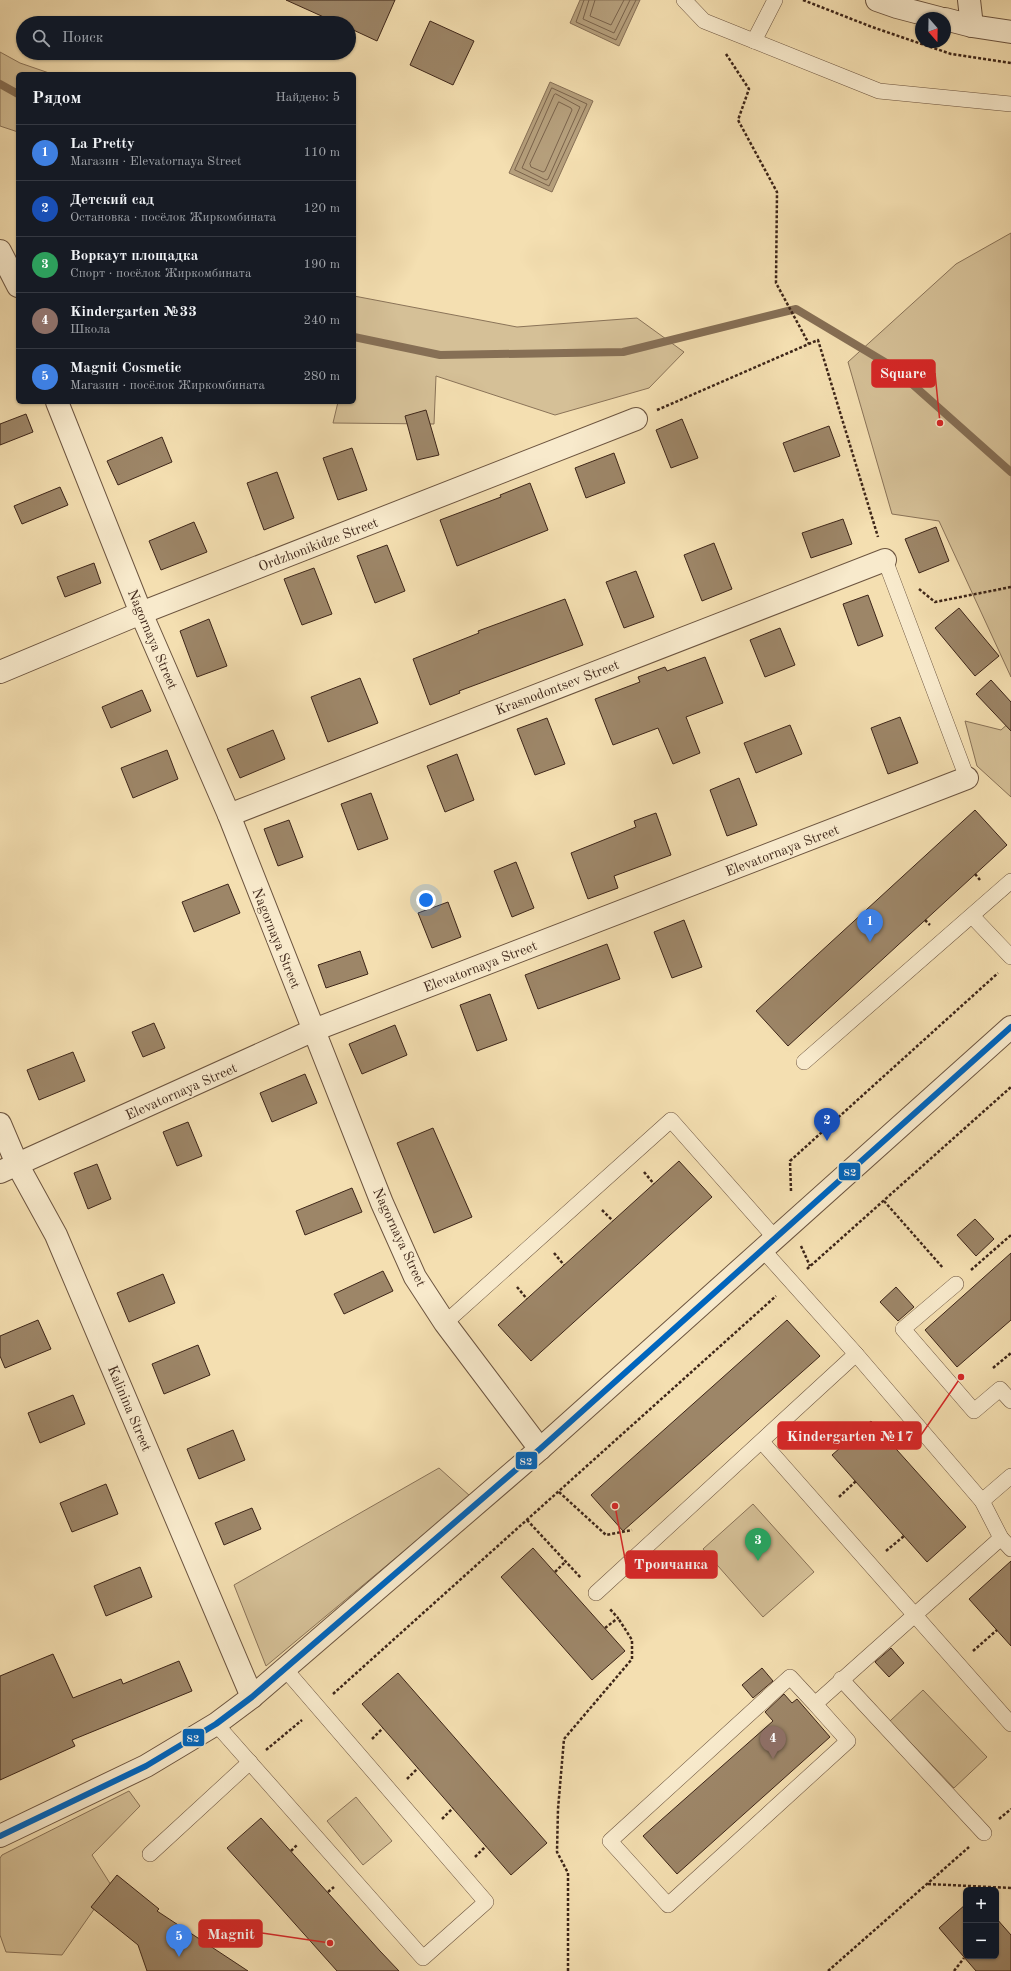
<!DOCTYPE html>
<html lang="ru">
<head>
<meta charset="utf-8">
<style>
  body { margin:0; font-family:"Old Standard TT",serif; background:#242831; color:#f1f3f6 }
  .controls { position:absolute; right:12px; bottom:12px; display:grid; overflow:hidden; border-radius:6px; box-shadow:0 1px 3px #0004 }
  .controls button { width:36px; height:36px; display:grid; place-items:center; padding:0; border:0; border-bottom:1px solid #363941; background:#171b24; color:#f1f3f6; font:20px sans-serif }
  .compass { position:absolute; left:915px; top:12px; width:36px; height:36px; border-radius:50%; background:#171b24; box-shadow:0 1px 3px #0004; rotate:160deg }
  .you { position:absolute; left:426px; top:900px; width:14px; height:14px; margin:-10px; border:3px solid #fff; border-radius:50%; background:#1a73e8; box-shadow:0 0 0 6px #1a73e833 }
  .badge { display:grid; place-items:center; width:26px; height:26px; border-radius:50%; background:#0f766e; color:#fff; font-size:13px; font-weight:700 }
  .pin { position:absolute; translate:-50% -33px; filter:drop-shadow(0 1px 2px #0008) }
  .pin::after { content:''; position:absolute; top:21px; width:14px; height:12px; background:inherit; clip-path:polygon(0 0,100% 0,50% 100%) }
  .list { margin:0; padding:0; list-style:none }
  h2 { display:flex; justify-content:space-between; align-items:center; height:52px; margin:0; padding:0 16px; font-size:17px }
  h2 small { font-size:13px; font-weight:400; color:#9ea1a6 }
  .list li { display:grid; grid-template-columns:26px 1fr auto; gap:12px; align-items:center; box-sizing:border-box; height:56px; padding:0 16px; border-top:1px solid #363941 }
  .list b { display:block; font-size:15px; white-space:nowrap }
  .list p { margin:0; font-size:13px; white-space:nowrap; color:#9ea1a6 }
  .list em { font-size:13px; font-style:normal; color:#9ea1a6 }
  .icon { flex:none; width:22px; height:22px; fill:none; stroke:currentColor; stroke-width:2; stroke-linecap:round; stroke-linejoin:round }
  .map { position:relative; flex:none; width:1011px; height:1971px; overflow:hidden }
  .search { position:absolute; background:#171b24; box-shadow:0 1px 3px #0004; left:16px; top:16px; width:340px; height:44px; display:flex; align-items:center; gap:10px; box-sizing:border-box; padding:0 14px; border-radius:22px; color:#9ea1a6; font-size:15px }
  .panel { position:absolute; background:#171b24; box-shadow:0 1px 3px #0004; left:16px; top:72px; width:340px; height:332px; border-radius:6px }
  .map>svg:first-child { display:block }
  .green { fill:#d5c097; stroke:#8a7358 }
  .water { fill:#b6a07d; stroke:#866f55 }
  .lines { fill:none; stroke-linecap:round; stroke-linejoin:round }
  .shore { stroke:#7a634b; stroke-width:1 }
  .stream { stroke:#866f55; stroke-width:8 }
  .building { fill:#9d8668; stroke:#3e2619 }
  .service-casing { stroke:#6c543f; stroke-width:16 }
  .minor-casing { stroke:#6c543f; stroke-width:24 }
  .path { stroke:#3e2619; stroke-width:2.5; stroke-dasharray:3 2; stroke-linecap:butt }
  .service { stroke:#f8eacc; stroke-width:15 }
  .minor { stroke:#f8eacc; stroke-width:22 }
  .bus-1-casing { stroke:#f8eacc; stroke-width:9 }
  .bus-1 { stroke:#0065bd; stroke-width:6 }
  .labels { text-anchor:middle; stroke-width:4; stroke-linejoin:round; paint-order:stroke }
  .street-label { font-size:14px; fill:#3e2619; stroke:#f8eacc }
  .leader { fill:none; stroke:#d62828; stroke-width:1.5 }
  .callout-dot { fill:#d62828; stroke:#f8eacc; stroke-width:1.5 }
  .callout { fill:#d62828; stroke:#d62828; stroke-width:1.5 }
  .callout-label { font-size:15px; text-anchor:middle; font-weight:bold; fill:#fff }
  .line-badge { stroke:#f8eacc; stroke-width:1.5 }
  .badge-label { font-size:11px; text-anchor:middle; font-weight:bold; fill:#fff }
</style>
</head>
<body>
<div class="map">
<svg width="1011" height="1971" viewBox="0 0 1011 1971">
  <rect width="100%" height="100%" fill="#f4dfb1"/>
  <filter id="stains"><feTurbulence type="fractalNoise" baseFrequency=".005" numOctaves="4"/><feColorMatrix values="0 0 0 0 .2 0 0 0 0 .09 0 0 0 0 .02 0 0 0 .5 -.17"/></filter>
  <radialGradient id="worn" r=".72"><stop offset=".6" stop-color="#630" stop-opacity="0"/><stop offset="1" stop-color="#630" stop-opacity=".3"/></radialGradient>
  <g class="green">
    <polygon points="0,52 20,63 52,74 18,74 18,132 0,126"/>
    <polygon points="1011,233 1011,677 939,521 892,514 848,362 956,264"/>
    <polygon points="354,296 517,327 637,318 684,352 649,388 555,415 436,376 434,424 333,423 338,402 354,402"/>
    <polygon points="965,721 1001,730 1011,721 1011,797 977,766"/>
    <polygon points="439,1468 470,1496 266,1666 234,1585"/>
    <polygon points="753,1504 814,1572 763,1617 703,1549"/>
    <polygon points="923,1690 987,1757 954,1788 890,1721"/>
    <polygon points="129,1791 140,1806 92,1855 111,1885 62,1955 6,1952 0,1935 0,1858 2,1855"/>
    <polygon points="356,1797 392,1841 363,1865 327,1821"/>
  </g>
  <g class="water">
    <polygon points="580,0 640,0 619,46 570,23"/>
    <polygon points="550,82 593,101 552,192 509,173"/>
  </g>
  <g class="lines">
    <g class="shore">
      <polyline points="584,0 576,22 616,40 636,0"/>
      <polyline points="589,0 583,19 614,33 630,0"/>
      <polyline points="595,0 590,16 611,25 624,0"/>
      <polygon points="552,88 587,104 549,186 515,170"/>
      <polygon points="556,94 580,107 548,179 546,180 522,168 554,95"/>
      <polygon points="559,102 571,108 572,110 545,171 543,172 531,167 530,164"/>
    </g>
    <g class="stream">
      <polyline points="0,84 18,94"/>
      <polyline points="354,337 440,355 623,352 796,309 893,367 1011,472"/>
    </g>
  </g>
  <g class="building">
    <polygon points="286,0 395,0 377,41 349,28 349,23 337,23"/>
    <polygon points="430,21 474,41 453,85 410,65"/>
    <polygon points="426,410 439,455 417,460 405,416"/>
    <polygon points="26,414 33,432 0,445 0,424"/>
    <polygon points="682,419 698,458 671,468 656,430"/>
    <polygon points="829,426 840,456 794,472 783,443"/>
    <polygon points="162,437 172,462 118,485 107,461"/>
    <polygon points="352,448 367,490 338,500 323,458"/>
    <polygon points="614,453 625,483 586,498 575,468"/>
    <polygon points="277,472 294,518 264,530 247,483"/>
    <polygon points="530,483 548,530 457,566 440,520 501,497 500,495"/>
    <polygon points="60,487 68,505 22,524 14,506"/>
    <polygon points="843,519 852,544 811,558 802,533"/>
    <polygon points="194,522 207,552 161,570 149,541"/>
    <polygon points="936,527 949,561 919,573 905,539"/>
    <polygon points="714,543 732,589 702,601 684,555"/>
    <polygon points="387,545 405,591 375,603 357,556"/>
    <polygon points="94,563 101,583 65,597 57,577"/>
    <polygon points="314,568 332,614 302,625 284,579"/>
    <polygon points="636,571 654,617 624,628 606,582"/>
    <polygon points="868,595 883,636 858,646 843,604"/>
    <polygon points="565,599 583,645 459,691 460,693 430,705 413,659 479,633 478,631"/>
    <polygon points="959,608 999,656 975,676 935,628"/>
    <polygon points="209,619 227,666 197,677 180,631"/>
    <polygon points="780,628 795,665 765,677 750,640"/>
    <polygon points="705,657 723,703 686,717 700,753 673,764 658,728 613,745 595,699 640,682 638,677 665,667 667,671"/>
    <polygon points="360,678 378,723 328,742 311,697"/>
    <polygon points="991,680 1011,702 1011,731 976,694"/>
    <polygon points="142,690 151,711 111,728 102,707"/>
    <polygon points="900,717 918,763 888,774 871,728"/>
    <polygon points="547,718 565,764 535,775 517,729"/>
    <polygon points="790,725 802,754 756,773 744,743"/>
    <polygon points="273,730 285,759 240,778 227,749"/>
    <polygon points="167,750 178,779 133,798 121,768"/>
    <polygon points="457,754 474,800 445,812 427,766"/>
    <polygon points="739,778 757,825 727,836 710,790"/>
    <polygon points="371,793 388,839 358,850 341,804"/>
    <polygon points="975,810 1007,845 788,1046 756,1011"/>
    <polygon points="656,813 671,855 614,876 618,888 588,899 571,853 636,827 634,821"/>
    <polygon points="289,820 303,857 278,866 264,829"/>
    <polygon points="516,862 534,908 512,917 494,871"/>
    <polygon points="228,884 240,913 194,932 182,902"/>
    <polygon points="448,902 461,937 432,948 418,913"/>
    <polygon points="684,920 702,967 672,978 654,932"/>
    <polygon points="607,944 620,979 538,1009 525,975"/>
    <polygon points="360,951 368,974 326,988 318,965"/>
    <polygon points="490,994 507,1040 477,1051 460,1005"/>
    <polygon points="154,1023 165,1048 143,1057 132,1032"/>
    <polygon points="395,1025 407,1055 362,1074 349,1044"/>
    <polygon points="73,1052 85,1081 39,1100 27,1070"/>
    <polygon points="305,1074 317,1103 272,1122 260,1093"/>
    <polygon points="188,1122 202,1156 177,1166 163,1132"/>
    <polygon points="433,1128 472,1217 434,1233 397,1143"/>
    <polygon points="679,1161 712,1197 531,1361 498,1325"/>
    <polygon points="97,1164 111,1199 88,1209 74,1173"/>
    <polygon points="352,1188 362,1212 305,1235 296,1211"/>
    <polygon points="975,1219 994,1239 976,1256 957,1235"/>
    <polygon points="1011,1253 1011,1320 957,1367 925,1330"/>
    <polygon points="383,1271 393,1291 344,1314 334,1294"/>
    <polygon points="163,1274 175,1303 129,1322 117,1293"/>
    <polygon points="896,1287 914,1307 898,1321 880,1302"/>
    <polygon points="38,1320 51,1349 5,1368 0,1356 0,1336"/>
    <polygon points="787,1320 820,1356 623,1531 591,1495"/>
    <polygon points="198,1345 210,1375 164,1394 152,1364"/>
    <polygon points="73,1395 85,1424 40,1443 28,1413"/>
    <polygon points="871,1421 966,1527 927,1562 832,1455"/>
    <polygon points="233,1430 245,1460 199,1479 187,1449"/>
    <polygon points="106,1484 118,1514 72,1532 60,1503"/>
    <polygon points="252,1508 261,1529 224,1545 215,1523"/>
    <polygon points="533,1548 625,1651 592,1680 501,1577"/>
    <polygon points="1011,1561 1011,1646 969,1599"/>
    <polygon points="140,1567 152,1597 106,1616 94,1586"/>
    <polygon points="891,1648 904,1663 889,1677 875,1662"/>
    <polygon points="53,1654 73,1698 121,1679 123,1684 179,1661 192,1691 72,1740 75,1746 0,1780 0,1676"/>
    <polygon points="762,1668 773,1681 753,1698 742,1685"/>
    <polygon points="398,1673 547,1843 511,1875 362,1704"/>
    <polygon points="784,1694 792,1703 797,1699 830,1737 677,1874 643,1836 773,1721 765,1712"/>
    <polygon points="261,1818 380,1951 399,1971 337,1971 271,1897 227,1848"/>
    <polygon points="117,1875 159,1909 157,1911 248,1971 147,1971 138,1945 91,1907"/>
    <polygon points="966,1904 966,1956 996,1956 996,1918 1011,1935 1011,1971 976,1971 939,1928"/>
  </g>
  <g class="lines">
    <g class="service-casing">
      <g id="service">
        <polyline points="684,0 704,21 879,91 1011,104"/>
        <polyline points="754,41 775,0"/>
        <polyline points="885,560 967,778"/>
        <polyline points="972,916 1011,957"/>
        <polyline points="804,1062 1011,881"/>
        <polyline points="763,1250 856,1354 982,1501 1001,1538 1011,1549"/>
        <polyline points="956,1284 903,1329 974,1411 1000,1389 1011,1401"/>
        <polyline points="445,1323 671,1120 776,1239"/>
        <polyline points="762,1442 1011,1724"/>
        <polyline points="982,1501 1011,1476"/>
        <polyline points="596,1593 856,1354"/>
        <polyline points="841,1679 984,1833"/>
        <polyline points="815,1704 848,1741 668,1905 610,1841 790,1677 815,1704 1001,1538"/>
        <polyline points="216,1724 423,1958 486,1902 285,1669"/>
        <polyline points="150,1854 250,1762"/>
      </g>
    </g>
    <g class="minor-casing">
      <g id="minor">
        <polyline points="877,0 897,7 939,18"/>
        <polyline points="969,0 972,26"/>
        <polyline points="945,19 972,26 1011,32"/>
        <polyline points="0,251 18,286"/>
        <polyline points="57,402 141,613 229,815 382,1203 415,1277 445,1323 540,1449"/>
        <polyline points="0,672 141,613 636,419"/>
        <polyline points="229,815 885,560"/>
        <polyline points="0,1124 17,1164 56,1235 252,1697"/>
        <polyline points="0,1172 314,1030 967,778"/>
        <polyline points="0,1836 146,1766 216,1724 252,1697 540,1449 1011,1027"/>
      </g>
    </g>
    <g class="path">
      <polyline points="803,0 872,27 951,54 1011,63"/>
      <polyline points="726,54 749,89 738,120 777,192 776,283 809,344"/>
      <polyline points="657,410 818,340 878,537"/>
      <polyline points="919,589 935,602 1011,587"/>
      <polyline points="975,874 980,880"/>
      <polyline points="925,920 930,925"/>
      <polyline points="644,1172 654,1184"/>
      <polyline points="791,1191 790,1161 998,973"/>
      <polyline points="884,1201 943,1268"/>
      <polyline points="602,1210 613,1221"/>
      <polyline points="801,1246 810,1266"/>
      <polyline points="554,1253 564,1265"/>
      <polyline points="807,1269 1011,1087"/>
      <polyline points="971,1270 1011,1235"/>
      <polyline points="517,1287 527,1299"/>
      <polyline points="993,1368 1011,1353"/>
      <polyline points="559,1492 606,1535 632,1530"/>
      <polyline points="839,1497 856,1481"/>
      <polyline points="527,1520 581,1578"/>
      <polyline points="886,1551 904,1536"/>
      <polyline points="555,1572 566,1561"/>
      <polyline points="605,1628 618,1618 609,1608"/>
      <polyline points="973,1651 997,1630"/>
      <polyline points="333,1694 776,1296"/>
      <polyline points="372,1739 383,1728"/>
      <polyline points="266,1750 302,1720"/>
      <polyline points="407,1779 418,1768"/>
      <polyline points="442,1819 453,1808"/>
      <polyline points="999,1819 1011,1809"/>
      <polyline points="291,1851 297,1845"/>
      <polyline points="475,1857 486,1846"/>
      <polyline points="928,1884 1011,1888"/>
      <polyline points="328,1892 334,1887"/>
      <polyline points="568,1971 568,1873 557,1852 558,1809 564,1739 632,1659 632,1640 618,1618"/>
      <polyline points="828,1971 969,1847"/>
      <polyline points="954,1971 964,1958"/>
    </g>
    <use href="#service" class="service"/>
    <use href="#minor" class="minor"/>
    <g class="bus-1-casing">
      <polyline id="bus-1" points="0,1836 146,1766 216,1724 252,1697 540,1449 1011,1027"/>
    </g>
    <use href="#bus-1" class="bus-1"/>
  </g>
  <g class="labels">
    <g class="street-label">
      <text transform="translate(318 544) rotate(-21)" y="5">Ordzhonikidze Street</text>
      <text transform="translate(153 639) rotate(67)" y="5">Nagornaya Street</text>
      <text transform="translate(557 687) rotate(-21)" y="5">Krasnodontsev Street</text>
      <text transform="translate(782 850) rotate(-21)" y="5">Elevatornaya Street</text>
      <text transform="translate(277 938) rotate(68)" y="5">Nagornaya Street</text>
      <text transform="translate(480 966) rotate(-21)" y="5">Elevatornaya Street</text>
      <text transform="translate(181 1091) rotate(-24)" y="5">Elevatornaya Street</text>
      <text transform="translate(400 1237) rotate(65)" y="5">Nagornaya Street</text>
      <text transform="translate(130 1408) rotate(67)" y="5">Kalinina Street</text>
    </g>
  </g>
  <path class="leader" d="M940 423L935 373M961 1377L921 1435M615 1506L626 1564M330 1943L262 1933"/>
  <g class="callout-dot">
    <circle cx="940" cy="423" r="4"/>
    <circle cx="961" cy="1377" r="4"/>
    <circle cx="615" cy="1506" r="4"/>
    <circle cx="330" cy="1943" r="4"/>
  </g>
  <g class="callout">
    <rect x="872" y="360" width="63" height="27" rx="4"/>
    <rect x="778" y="1422" width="143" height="27" rx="4"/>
    <rect x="626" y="1551" width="91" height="27" rx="4"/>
    <rect x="199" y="1920" width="63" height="27" rx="4"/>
  </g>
  <g class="callout-label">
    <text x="903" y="378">Square</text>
    <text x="850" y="1441">Kindergarten №17</text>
    <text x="671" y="1569">Троичанка</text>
    <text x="231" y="1939">Magnit</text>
  </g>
  <g class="line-badge">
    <rect x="838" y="1162" width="23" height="19" rx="4" fill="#0065bd"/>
    <rect x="515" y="1451" width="23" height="19" rx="4" fill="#0065bd"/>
    <rect x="182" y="1728" width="23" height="19" rx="4" fill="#0065bd"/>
  </g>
  <g class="badge-label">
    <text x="850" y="1176">82</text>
    <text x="526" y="1465">82</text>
    <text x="193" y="1742">82</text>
  </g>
  <rect width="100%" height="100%" filter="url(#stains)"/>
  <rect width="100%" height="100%" fill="url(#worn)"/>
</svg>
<div class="controls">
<button>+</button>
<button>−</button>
</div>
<svg class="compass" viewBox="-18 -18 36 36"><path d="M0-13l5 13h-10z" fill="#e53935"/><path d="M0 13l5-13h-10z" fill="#9ea1a6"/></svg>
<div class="you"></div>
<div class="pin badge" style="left:870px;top:942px;background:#3f7fe0">1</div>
<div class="pin badge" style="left:827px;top:1141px;background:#1a4fb4">2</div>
<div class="pin badge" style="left:758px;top:1561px;background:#2e9e5b">3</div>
<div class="pin badge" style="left:773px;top:1759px;background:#8d6e63">4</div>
<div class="pin badge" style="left:179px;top:1957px;background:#3f7fe0">5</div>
<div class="search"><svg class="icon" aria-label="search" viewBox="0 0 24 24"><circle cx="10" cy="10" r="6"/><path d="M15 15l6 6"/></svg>Поиск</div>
<section class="panel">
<h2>Рядом<small>Найдено: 5</small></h2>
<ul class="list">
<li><span class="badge" style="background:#3f7fe0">1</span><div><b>La Pretty</b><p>Магазин · Elevatornaya Street</p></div><em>110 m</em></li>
<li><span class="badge" style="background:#1a4fb4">2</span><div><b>Детский сад</b><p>Остановка · посёлок Жиркомбината</p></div><em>120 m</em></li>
<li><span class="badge" style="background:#2e9e5b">3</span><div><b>Воркаут площадка</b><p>Спорт · посёлок Жиркомбината</p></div><em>190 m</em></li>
<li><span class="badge" style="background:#8d6e63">4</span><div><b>Kindergarten №33</b><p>Школа</p></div><em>240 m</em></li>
<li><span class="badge" style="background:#3f7fe0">5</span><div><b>Magnit Cosmetic</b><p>Магазин · посёлок Жиркомбината</p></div><em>280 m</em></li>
</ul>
</section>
</div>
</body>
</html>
